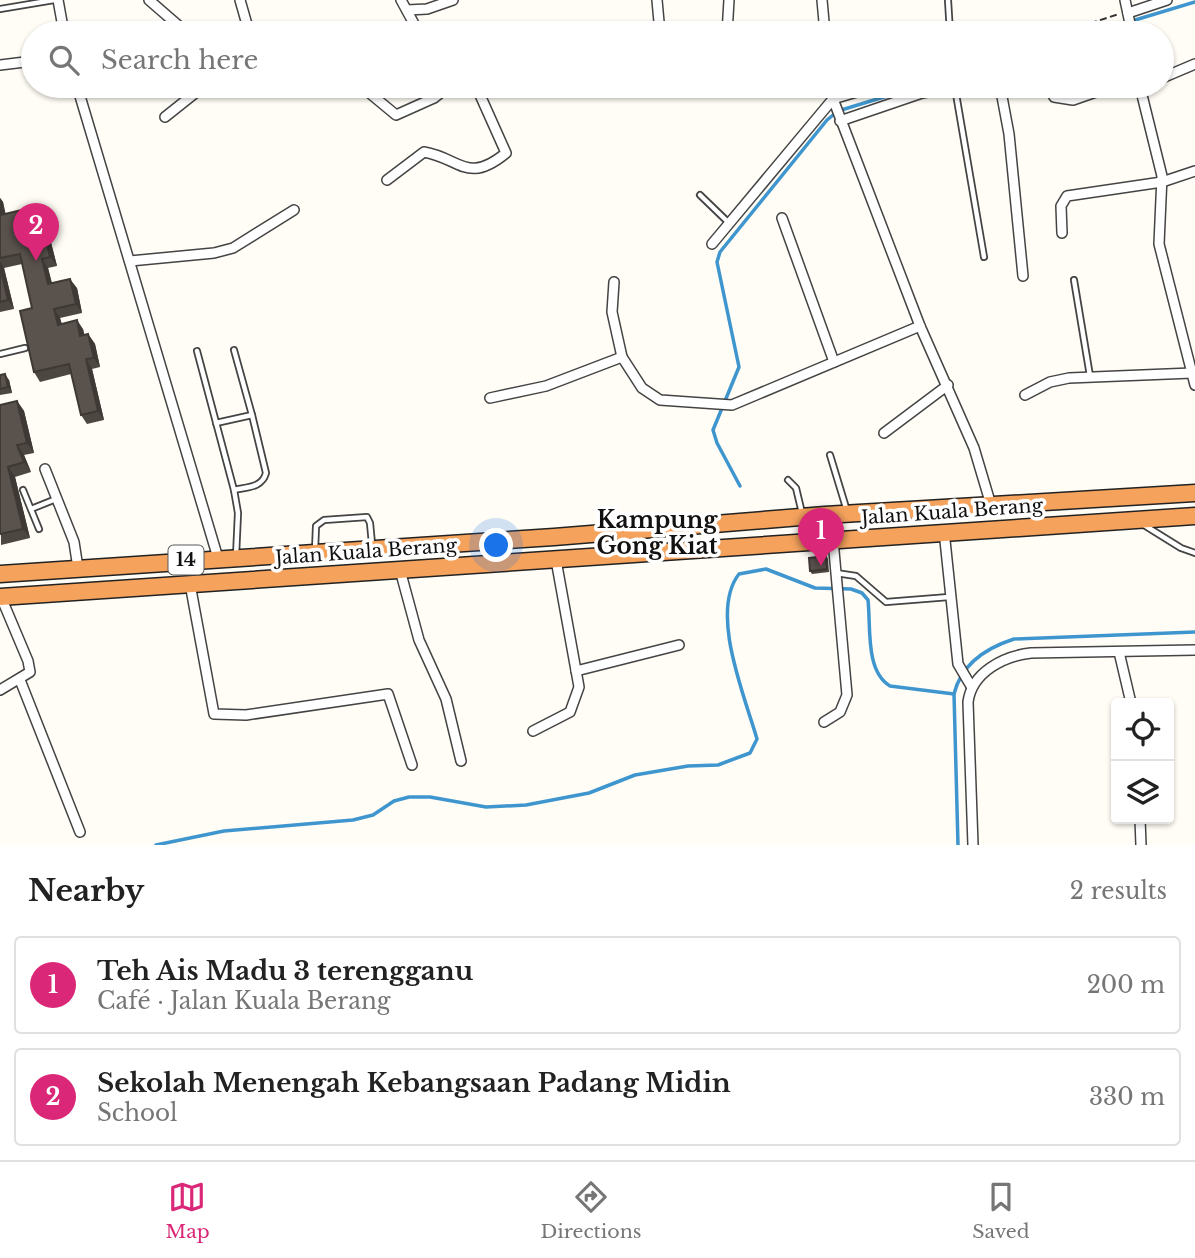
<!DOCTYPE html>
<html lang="en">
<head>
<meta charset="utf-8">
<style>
  body { margin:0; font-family:"Libre Baskerville",serif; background:#f2f2f2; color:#222 }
  .controls { position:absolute; right:21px; bottom:21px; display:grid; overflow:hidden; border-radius:7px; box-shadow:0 2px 5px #0004 }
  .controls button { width:63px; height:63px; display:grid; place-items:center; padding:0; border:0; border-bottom:2px solid #e0e0e0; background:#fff; color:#222; font:35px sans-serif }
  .you { position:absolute; left:497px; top:546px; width:24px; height:24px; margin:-18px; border:5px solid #fff; border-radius:50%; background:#1a73e8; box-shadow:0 0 0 10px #1a73e833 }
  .badge { display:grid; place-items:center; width:46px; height:46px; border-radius:50%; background:#db2777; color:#fff; font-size:23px; font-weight:700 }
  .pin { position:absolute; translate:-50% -58px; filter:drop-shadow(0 2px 4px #0008) }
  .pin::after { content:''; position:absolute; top:37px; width:24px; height:21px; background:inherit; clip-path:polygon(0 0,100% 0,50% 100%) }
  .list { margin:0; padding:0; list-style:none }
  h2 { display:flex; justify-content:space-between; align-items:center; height:91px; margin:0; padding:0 28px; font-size:30px }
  h2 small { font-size:23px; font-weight:400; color:#767676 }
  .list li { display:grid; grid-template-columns:46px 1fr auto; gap:21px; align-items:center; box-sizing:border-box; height:98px; margin:0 14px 14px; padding:0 14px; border:2px solid #e0e0e0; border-radius:7px }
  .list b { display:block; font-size:26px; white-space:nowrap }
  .list p { margin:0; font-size:23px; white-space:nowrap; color:#767676 }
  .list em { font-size:23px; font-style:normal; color:#767676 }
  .icon { flex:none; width:38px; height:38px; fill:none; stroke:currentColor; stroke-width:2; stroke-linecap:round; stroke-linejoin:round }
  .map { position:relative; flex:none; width:1195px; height:845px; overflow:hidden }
  .search { position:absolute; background:#fff; box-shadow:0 2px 5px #0004; left:21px; right:21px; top:21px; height:77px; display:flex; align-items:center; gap:18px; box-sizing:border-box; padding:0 24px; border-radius:38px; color:#767676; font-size:26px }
  .sheet { height:315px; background:#fff }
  nav { display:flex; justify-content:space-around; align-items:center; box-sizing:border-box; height:98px; border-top:2px solid #e0e0e0; background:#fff; font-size:19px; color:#767676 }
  nav a { display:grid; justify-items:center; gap:4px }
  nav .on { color:#db2777 }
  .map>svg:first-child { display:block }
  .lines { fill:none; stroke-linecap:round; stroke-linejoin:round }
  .stream { stroke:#3f96cf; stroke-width:3.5 }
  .lane-casing { stroke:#444; stroke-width:8 }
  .street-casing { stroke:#444; stroke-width:12 }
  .highway-casing { stroke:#222; stroke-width:19 }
  .path { stroke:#333; stroke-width:2; stroke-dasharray:7 3.5; stroke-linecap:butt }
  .lane { stroke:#fff; stroke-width:4.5 }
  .street { stroke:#fff; stroke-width:9 }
  .highway { stroke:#f5a25d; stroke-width:16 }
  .wall { fill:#4d4742 }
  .shaded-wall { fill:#3f3936 }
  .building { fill:#5a524d; stroke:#3f3936; stroke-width:2 }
  .labels { text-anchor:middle; stroke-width:7; stroke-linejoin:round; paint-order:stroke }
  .shield { fill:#fff; stroke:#585858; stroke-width:2 }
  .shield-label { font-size:18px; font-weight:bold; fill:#111 }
  .street-label { font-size:19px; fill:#111; stroke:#fff }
  .quarter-label { font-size:23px; font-weight:bold; fill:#111; stroke:#fff }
</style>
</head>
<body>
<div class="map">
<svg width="1195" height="845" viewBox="0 0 1195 845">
  <rect width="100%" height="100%" fill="#fffdf5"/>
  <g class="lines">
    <g class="stream">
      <polyline points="1092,33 1195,2"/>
      <polyline points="740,486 717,443 713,430 739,367 717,262 720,252 827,120 838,111 920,86"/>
      <path d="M156,845L224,831L353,820L373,815L394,801L409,797H430L486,807L526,805L589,793L635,775L688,766L718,765L750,753L757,739C745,697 709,612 739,574L766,569L815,588L851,589L862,593L868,600C871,627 865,671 890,686L954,694"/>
      <path d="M958,845L954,694C961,665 986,648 1014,639L1195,632"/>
    </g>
    <g class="lane-casing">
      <g id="lane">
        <polyline points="948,0 950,33"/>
        <polyline points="0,9 54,0"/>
        <polyline points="955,88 984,257"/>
        <polyline points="700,195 729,223"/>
        <polyline points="1074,280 1090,376"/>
        <polyline points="234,350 252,415"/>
        <polyline points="197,351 234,490 238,513 236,556"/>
        <polyline points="0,354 25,348"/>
        <path d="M216,423L252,415L266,473C262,488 247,487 234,490"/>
        <polyline points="830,455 847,511"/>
        <polyline points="788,480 796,488 802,513"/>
        <polyline points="23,490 39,529"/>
        <polyline points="31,509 56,499"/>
        <polyline points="1144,525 1181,548 1195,553"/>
        <polyline points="315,551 316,526 324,520 367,517 370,523 372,544"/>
        <polyline points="836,573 856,576 886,602 949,597"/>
      </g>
    </g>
    <g class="street-casing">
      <g id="street">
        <polyline points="58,0 64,33"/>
        <polyline points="149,0 187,33"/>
        <polyline points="401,0 419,33"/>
        <polyline points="657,0 660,33"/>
        <polyline points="822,0 825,33"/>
        <polyline points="1125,0 1132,33"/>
        <polyline points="407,10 427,9 453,0"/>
        <polyline points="1128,13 1167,0"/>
        <polyline points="234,33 248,28 240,0"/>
        <polyline points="727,33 729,0"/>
        <polyline points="0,65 33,61"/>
        <polyline points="1162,78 1195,64"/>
        <polyline points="77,86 218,558"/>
        <polyline points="361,86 396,115 434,98 444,90 442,86"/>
        <polyline points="831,86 833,99 877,86"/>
        <polyline points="1000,86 1009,134 1023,276"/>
        <polyline points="1049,86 1054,97 1073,100 1113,86"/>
        <polyline points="1144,86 1140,87 1162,176 1159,244 1195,385"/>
        <polyline points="444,90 456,86"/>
        <polyline points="833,99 920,326 974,448 991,505"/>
        <polyline points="165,117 204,86"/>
        <polyline points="840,121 922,93 959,86"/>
        <path d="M387,180L424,152C460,158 467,185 506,153L476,86"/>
        <polyline points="782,218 834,362"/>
        <polyline points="1062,233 1061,206 1067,196 1162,182 1195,171"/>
        <polyline points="712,244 833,99"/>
        <polyline points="130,261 214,253 233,248 294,210"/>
        <polyline points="614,282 612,312 622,357 642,388 660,400 732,405 920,326"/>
        <polyline points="1025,395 1050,382 1069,378 1192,373"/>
        <polyline points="490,398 546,386 622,357"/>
        <polyline points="884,433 948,385"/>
        <polyline points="45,469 74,542 78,568"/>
        <polyline points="944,531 958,664 971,686"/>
        <polyline points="400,570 419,640 446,699 461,761"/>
        <polyline points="190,584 214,714 246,715 388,694 412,765"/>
        <polyline points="1119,652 1131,703"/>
        <polyline points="576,671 679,645"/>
        <polyline points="20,680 80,832"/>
        <polyline points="0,690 30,672 28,661 1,597"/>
        <polyline points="824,722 840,712 847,695 833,540"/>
        <polyline points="533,731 570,712 579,687 556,560"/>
        <polyline points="1140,819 1141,845"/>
        <path d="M973,845L968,702C972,672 1004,656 1031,653L1195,650"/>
      </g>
    </g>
    <g class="highway-casing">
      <g id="highway">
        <polyline points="0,574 554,537 825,515 1195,493"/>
        <polyline points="0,597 1195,516"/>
      </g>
    </g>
    <polyline class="path" points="1060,33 1119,14"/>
    <use href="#lane" class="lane"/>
    <use href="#street" class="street"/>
    <use href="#highway" class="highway"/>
  </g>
  <g class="wall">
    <polygon points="0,198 3,202 5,214 38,206 44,215 57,266 48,268 52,283 77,288 82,313 60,318 62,324 83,329 84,335 88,334 95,344 100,367 92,369 104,420 87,424 81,415 71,374 40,382 34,372 32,308 22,264 4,268 14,309 0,312"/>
    <polygon points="0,375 9,380 12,393 0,395"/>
    <polygon points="17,401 24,411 34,453 24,455 31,472 15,477 30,538 1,545 0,405"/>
    <polygon points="826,556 828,559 829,572 812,574 810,571"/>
  </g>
  <g class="shaded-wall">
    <polygon points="0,198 3,202 8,224 1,215 0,209"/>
    <polygon points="38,206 44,215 57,266 50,257"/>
    <polygon points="42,259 48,268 54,293 48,284"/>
    <polygon points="0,261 4,268 14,309 8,300 0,267"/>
    <polygon points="70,279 77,288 82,313 76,304"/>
    <polygon points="54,309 60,318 64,334 58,325"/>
    <polygon points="77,320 83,329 87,345 80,336"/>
    <polygon points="88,334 95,344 100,367 94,358"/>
    <polygon points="86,359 92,369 104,420 98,411"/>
    <polygon points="5,374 9,380 12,393 8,387"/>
    <polygon points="17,401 24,411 34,453 27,443"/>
    <polygon points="17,445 24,455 31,472 24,462"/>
    <polygon points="8,467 15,477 30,538 23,529"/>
  </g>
  <g class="building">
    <polygon points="38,206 50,257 42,259 48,284 70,279 76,304 54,309 58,325 77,320 80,336 88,334 94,358 86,359 98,411 81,415 69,364 34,372 20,311 32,308 20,254 0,258 0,209 1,215"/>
    <polygon points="0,267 8,300 0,302"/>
    <polygon points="5,374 8,387 0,389 0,375"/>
    <polygon points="17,401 27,443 17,445 24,462 8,467 23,529 0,534 0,405"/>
    <polygon points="826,556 827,569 810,571 809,558"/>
  </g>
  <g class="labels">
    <rect class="shield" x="168.5" y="545.5" width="35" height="29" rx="5"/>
    <g class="shield-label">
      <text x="186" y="566">14</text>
    </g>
    <g class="street-label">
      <text transform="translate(952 511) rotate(-4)" y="7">Jalan Kuala Berang</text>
      <text transform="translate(366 551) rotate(-4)" y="7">Jalan Kuala Berang</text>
    </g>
    <g class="quarter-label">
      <text x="657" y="528">Kampung<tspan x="657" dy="26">Gong Kiat</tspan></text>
    </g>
  </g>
</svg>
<div class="controls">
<button><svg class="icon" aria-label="locate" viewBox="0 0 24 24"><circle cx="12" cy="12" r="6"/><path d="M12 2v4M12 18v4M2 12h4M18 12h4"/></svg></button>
<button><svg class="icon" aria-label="layers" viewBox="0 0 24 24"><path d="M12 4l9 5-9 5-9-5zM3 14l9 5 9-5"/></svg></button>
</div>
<div class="you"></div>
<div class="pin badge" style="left:821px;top:566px">1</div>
<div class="pin badge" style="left:36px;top:261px">2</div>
<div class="search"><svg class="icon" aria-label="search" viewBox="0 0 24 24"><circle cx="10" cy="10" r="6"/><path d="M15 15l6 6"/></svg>Search here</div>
</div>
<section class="sheet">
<h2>Nearby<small>2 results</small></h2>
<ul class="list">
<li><span class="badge">1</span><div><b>Teh Ais Madu 3 terengganu</b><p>Café · Jalan Kuala Berang</p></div><em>200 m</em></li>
<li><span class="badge">2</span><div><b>Sekolah Menengah Kebangsaan Padang Midin</b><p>School</p></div><em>330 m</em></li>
</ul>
</section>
<nav>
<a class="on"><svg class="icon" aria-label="map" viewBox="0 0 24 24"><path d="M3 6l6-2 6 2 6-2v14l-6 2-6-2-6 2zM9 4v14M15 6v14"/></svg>Map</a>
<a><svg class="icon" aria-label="directions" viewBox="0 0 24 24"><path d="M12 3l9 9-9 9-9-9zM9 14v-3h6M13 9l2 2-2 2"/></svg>Directions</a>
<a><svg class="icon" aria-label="saved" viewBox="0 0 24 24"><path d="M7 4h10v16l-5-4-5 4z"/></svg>Saved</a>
</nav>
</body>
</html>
